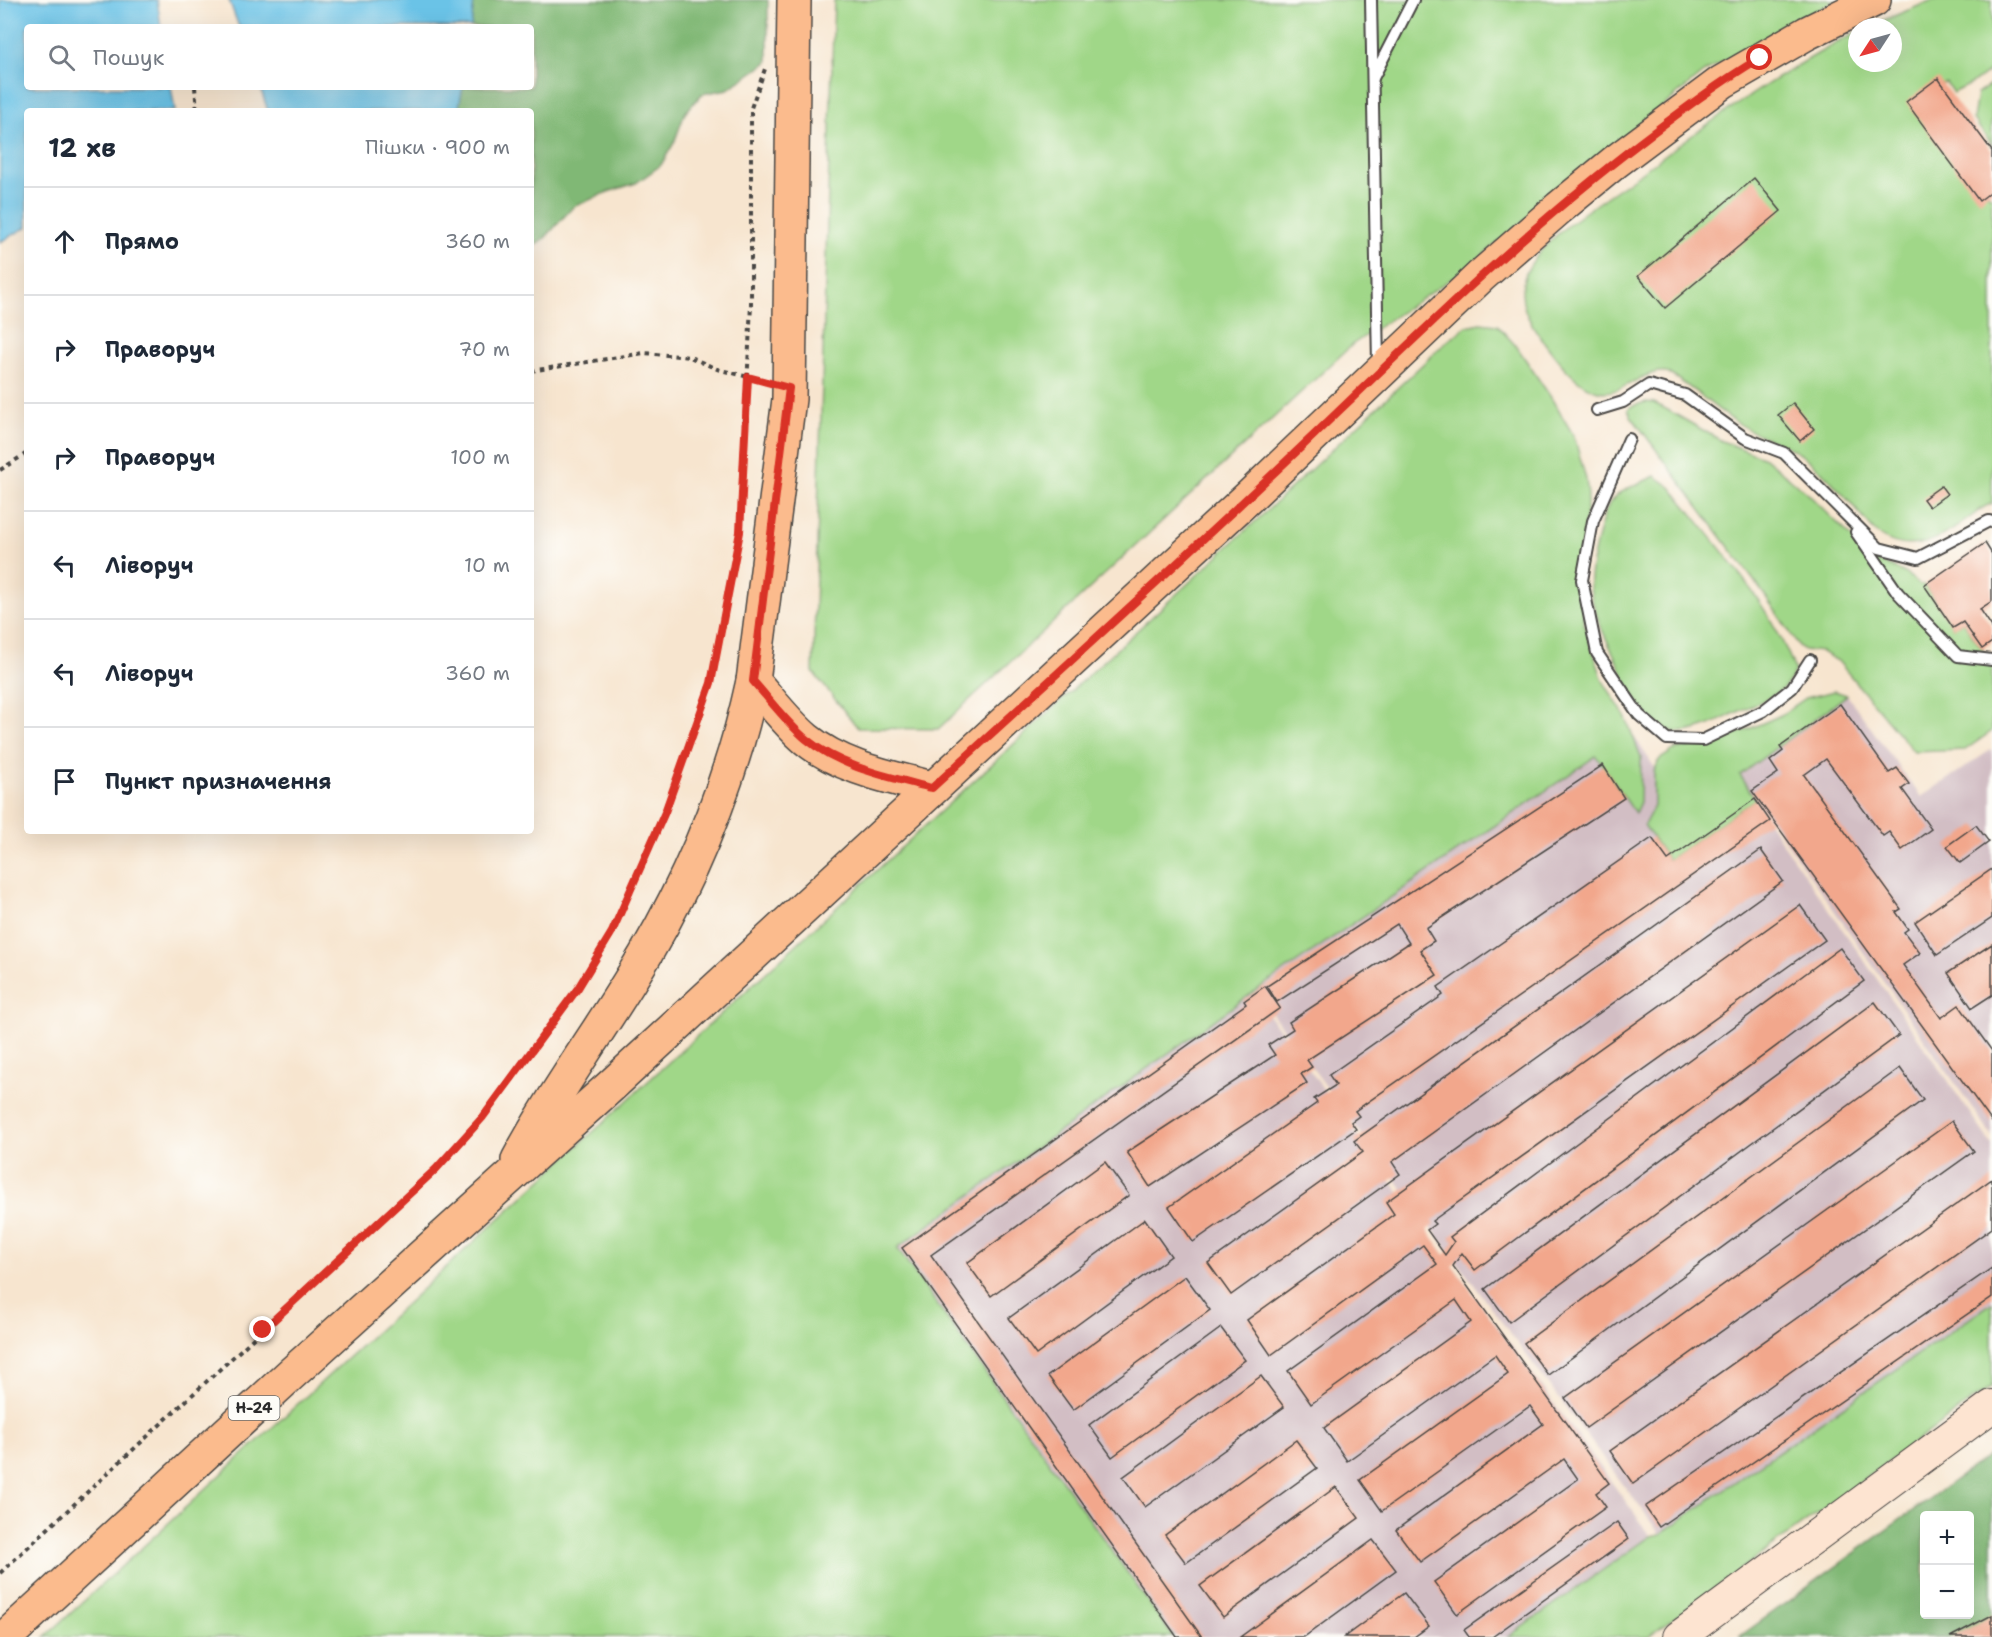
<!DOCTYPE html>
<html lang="uk">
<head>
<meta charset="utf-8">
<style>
  body { margin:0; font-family:"Shantell Sans",sans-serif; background:#f2f2f3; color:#1f2937 }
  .controls { position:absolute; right:18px; bottom:18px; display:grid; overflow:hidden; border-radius:6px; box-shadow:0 6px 24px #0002 }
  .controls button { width:54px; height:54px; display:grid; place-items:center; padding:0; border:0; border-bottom:2px solid #e0e1e3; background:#fff; color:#1f2937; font:30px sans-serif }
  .compass { position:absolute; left:1848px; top:18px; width:54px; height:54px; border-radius:50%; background:#fff; box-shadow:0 6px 24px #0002; rotate:234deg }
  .stop { position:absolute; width:18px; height:18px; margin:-14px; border:4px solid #d93025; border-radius:50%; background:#fff }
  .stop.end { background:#d93025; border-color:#fff; box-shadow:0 2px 6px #0008 }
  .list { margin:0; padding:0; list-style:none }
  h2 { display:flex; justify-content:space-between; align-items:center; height:78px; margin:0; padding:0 24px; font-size:26px }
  h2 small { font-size:20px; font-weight:400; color:#747a83 }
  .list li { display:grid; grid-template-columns:39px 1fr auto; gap:18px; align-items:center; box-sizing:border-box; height:108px; padding:0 24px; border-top:2px solid #e0e1e3 }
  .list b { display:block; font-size:22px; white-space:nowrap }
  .list em { font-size:20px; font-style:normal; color:#747a83 }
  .icon { flex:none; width:33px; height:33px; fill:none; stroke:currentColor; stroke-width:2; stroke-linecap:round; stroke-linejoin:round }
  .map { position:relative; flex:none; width:1992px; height:1637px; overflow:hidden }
  .search { position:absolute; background:#fff; box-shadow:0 6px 24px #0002; left:24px; top:24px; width:510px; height:66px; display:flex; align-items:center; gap:15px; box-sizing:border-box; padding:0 21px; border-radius:6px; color:#747a83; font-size:22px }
  .panel { position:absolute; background:#fff; box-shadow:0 6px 24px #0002; left:24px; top:108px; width:510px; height:726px; border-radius:6px }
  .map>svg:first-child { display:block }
  .industrial { fill:#d2bec4 }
  .green { fill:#a0d788; stroke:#66815a; stroke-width:1.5 }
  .forest { fill:#80b874; stroke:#567250; stroke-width:1.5; fill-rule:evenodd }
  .water { fill:#6ac3e7; stroke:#4a7789; stroke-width:1.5 }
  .building { fill:#f2a78c }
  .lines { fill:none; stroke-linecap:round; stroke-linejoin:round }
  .lane-casing { stroke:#4a4744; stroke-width:14 }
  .secondary-casing { stroke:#4a4744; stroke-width:34 }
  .primary-casing { stroke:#4a4744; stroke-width:36 }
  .path { stroke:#4a4744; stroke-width:4; stroke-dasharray:4.5 4.5; stroke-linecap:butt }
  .lane { stroke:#fff; stroke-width:10 }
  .secondary { stroke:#fde4d1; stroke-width:32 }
  .primary { stroke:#fbbb8d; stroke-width:33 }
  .route { stroke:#d93025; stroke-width:8 }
  .labels { text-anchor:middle; stroke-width:6; stroke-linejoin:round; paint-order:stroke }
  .shield { fill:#fdfcf7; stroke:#6a6a68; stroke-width:1.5 }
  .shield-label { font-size:15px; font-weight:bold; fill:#2b2b2b }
</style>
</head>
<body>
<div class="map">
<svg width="1992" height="1637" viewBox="0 0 1992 1637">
  <rect width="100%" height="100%" fill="#fdfcf7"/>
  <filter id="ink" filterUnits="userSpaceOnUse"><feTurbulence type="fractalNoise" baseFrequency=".0167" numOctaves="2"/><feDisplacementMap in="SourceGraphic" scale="12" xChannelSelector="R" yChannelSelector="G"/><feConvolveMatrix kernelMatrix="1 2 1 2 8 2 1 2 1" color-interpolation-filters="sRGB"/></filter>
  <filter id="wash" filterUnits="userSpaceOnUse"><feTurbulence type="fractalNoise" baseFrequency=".008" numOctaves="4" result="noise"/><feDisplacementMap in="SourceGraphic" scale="24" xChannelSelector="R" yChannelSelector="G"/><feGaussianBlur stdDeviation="1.35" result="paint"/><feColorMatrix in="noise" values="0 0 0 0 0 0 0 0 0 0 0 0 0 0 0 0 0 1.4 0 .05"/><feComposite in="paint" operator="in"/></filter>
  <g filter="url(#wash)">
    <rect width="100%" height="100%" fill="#f7e5cf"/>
    <g class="industrial">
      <polygon points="1847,695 1921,797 1992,749 1992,1136 1740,776"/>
      <polygon points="1631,732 1699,834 1751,797 1992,1145 1992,1303 1660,1534 1255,991"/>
      <polygon points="1253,993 1651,1536 1508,1637 1173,1637 897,1248"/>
    </g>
    <g class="green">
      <polygon points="834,0 1836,0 1703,73 1466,269 1353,344 938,729 858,728 813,672"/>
      <path d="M1933,0H1992V69L1973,83L1953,93L1946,83L1937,85L1970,183L1992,197V504C1984,505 1979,511 1972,516C1943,538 1912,558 1877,534C1855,509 1822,465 1792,449C1773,439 1752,434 1734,421C1711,405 1691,386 1666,372C1643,369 1622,397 1598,391C1576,386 1557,359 1544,342C1529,322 1516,302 1525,276C1539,239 1600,202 1632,179C1705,125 1777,74 1857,32V63H1893V27H1867Z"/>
      <polygon points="1992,84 1992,145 1973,119 1977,94"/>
      <polygon points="1480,323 1497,325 1517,347 1550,396 1574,436 1586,479 1588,496 1578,573 1584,624 1603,681 1625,716 1641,757 1640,802 1635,813 1596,756 1255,991 897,1248 1173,1637 45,1637 1271,507 1445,343 1467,326"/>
      <polygon points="1646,402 1654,403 1666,409 1722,441 1765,458 1806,492 1874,559 1905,573 1920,585 1924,585 1953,627 1963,622 1992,663 1992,731 1965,750 1914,752 1838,661 1822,652 1804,650 1799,646 1764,594 1631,416 1628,409 1632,406"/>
      <path d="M1655,476L1671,487C1716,545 1769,601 1795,670C1788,693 1762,701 1742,710C1723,718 1700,733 1678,732C1644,730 1626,681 1614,655C1603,633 1593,612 1590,587C1588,573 1602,510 1612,500C1621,489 1642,483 1655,476Z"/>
      <polygon points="1834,691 1847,695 1740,775 1755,799 1668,860 1644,825 1654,806 1654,772 1659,760 1674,750 1702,744 1747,730 1781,715 1806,698"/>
      <polygon points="1992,1303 1992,1386 1648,1637 1508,1637 1651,1536 1660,1534"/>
    </g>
    <g class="forest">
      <polygon points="474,0 768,0 768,62 728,89 702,94 685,113 674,143 661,165 636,183 608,192 573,207 545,238 531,248 531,111 458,111 463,87 531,87 531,27 471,27"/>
      <path d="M1992,1453V1622L1963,1637H1739ZM1924,1516H1970V1614H1924Z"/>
    </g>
    <g class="water">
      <polygon points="0,0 157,0 161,27 27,27 27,87 171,87 175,111 27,111 27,227 0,242"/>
      <polygon points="229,0 474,0 471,27 239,27"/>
      <polygon points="260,87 463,87 458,111 268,111"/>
    </g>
    <g id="blocks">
      <g class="building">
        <polygon points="1938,78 1992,151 1992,191 1979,201 1906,102"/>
        <polygon points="1754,178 1781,211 1665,308 1638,276"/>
        <polygon points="1793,403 1814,429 1800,441 1778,415"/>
        <polygon points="1941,486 1947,494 1929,507 1923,499"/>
        <polygon points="1985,543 1992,554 1992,601 1980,609 1992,627 1992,642 1982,649 1963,622 1953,628 1924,585"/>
        <polygon points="1840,704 1889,773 1897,768 1909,784 1902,789 1931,829 1902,850 1889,832 1883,836 1826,759 1804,775 1901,909 1896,912 1908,929 1904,932 1920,953 1903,965 1941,1018 1959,1005 1992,1051 1992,1122 1752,791 1778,773 1770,761 1783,751 1780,747"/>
        <polygon points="1603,765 1624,798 1426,928 1434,941 1420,950 1437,975 1307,1060 1312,1067 1301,1074 1307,1083 1150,1187 1127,1152 1275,1055 1268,1045 1293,1029 1289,1022 1409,943 1397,924 1277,1002 1267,986"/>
        <polygon points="1755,799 1770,821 1355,1111 1359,1116 1351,1122 1356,1129 1193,1242 1169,1207 1317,1103 1314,1099 1336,1085 1329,1075 1443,995 1438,987 1652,838 1668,860"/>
        <polygon points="1976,825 1989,842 1960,863 1947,846"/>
        <polygon points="1761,850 1783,881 1392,1162 1400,1174 1231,1295 1208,1263 1363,1152 1354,1141"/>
        <polygon points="1992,869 1992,918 1937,955 1915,922"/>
        <polygon points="1800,905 1825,940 1432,1221 1435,1224 1427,1230 1445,1255 1454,1242 1450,1237 1840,948 1864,981 1475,1270 1462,1253 1453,1266 1609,1483 1596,1493 1606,1507 1457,1614 1434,1582 1578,1479 1564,1459 1420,1562 1396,1530 1543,1424 1530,1406 1382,1511 1360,1480 1508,1374 1495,1355 1347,1461 1324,1428 1471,1322 1456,1300 1311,1404 1288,1371 1437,1264 1423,1245 1271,1355 1247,1320 1394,1214 1386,1202"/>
        <polygon points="1992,944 1992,995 1972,1008 1948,973"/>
        <polygon points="1265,986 1280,1008 931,1255 1202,1637 1177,1637 902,1248 1246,1004 1244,1001"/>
        <polygon points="1875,1002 1899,1035 1509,1322 1485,1289"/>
        <polygon points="1900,1068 1923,1100 1548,1375 1524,1343"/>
        <polygon points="1952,1121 1974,1151 1586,1428 1565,1398"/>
        <polygon points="1105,1162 1129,1195 991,1296 967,1263"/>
        <polygon points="1992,1179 1992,1228 1633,1484 1610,1451"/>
        <polygon points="1145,1219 1171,1256 1036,1355 1009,1318"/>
        <polygon points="1992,1268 1992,1297 1659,1527 1645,1507"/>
        <polygon points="1185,1276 1210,1310 1073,1410 1048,1376"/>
        <polygon points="1221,1328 1245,1360 1112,1457 1089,1425"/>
        <polygon points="1261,1376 1284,1407 1145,1507 1123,1477"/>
        <polygon points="1296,1440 1317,1468 1186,1563 1165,1535"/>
        <polygon points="1336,1487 1359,1518 1223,1617 1200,1586"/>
        <polygon points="1617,1522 1629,1539 1492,1637 1469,1637 1464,1630"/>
        <polygon points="1373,1540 1396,1570 1304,1637 1240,1637"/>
        <polygon points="1404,1593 1429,1626 1414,1637 1344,1637"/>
        <polygon points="1992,1615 1992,1637 1950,1637"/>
      </g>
    </g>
  </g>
  <g filter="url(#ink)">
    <use href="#blocks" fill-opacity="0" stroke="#4a4744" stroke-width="1.5"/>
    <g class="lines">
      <g class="lane-casing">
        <g id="lane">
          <polyline points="1371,0 1378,364"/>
          <polyline points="1373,78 1413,0"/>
          <polyline points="1597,410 1623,402 1649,385 1685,395 1745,438 1784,453 1879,548 1918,558 1989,521 1992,522"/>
          <polyline points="1629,439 1593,521 1582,580 1597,653 1639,715 1667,739 1703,740 1763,711 1792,688 1810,660"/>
          <polyline points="1856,532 1898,593 1958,656 1992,660"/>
        </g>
      </g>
      <g class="secondary-casing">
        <polyline id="secondary" points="1679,1637 1992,1406"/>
      </g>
      <g class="primary-casing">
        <g id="primary">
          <path d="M753,681C770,700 786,722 806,739C841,768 890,777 932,788"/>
          <path d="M518,1160C551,1098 592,1042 629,982C687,889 730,788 753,681L789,399L794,0"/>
          <polyline points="6,1637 290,1375 612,1085 1251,495 1481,276 1559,208 1615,162 1722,82 1807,33 1874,0"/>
        </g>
      </g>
      <g class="path">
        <polyline points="195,87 197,111"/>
        <polyline points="531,371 644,353 690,357 717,369 764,381"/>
        <polyline points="0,470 27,453"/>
        <polyline points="0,1573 436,1169 483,1117 578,988 612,932 665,812 711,683 740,532 751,304 751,108 765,69"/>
      </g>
      <use href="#lane" class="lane"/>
      <use href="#secondary" class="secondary"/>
      <use href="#primary" class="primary"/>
    </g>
  </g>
  <g class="lines" filter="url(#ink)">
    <path class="route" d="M263,1330L436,1169L483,1117L578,988L612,932L665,812L711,683L740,532L748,377L789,388L753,681C770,700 786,722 806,739C841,768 890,777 932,788C1060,671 1189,554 1315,434C1420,333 1525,230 1642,141C1680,112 1718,83 1760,58"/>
  </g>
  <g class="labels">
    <rect class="shield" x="228.5" y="1396" width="51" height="24" rx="4.5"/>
    <g class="shield-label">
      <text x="254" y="1413">Н-24</text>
    </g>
  </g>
</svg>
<div class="controls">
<button>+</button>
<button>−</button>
</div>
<svg class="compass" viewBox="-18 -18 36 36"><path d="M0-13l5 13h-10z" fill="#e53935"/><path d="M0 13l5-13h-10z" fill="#747a83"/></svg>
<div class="stop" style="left:1760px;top:58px"></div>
<div class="stop end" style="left:263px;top:1330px"></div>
<div class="search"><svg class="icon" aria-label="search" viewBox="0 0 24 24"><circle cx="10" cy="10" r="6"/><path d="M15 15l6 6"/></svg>Пошук</div>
<section class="panel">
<h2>12 хв<small>Пішки · 900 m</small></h2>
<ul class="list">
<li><svg class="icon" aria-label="ahead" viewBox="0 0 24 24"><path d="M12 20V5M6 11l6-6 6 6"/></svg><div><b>Прямо</b></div><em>360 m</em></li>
<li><svg class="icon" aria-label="right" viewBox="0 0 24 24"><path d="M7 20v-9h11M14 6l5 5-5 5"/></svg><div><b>Праворуч</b></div><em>70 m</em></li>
<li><svg class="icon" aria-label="right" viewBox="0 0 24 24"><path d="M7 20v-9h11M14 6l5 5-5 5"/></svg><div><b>Праворуч</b></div><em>100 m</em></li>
<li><svg class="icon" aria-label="left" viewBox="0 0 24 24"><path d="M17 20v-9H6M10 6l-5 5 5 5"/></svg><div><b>Ліворуч</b></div><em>10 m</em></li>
<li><svg class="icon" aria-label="left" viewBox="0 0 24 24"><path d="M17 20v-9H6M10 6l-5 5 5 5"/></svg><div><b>Ліворуч</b></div><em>360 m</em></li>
<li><svg class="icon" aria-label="arrive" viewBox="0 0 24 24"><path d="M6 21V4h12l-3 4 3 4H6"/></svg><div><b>Пункт призначення</b></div></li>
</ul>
</section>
</div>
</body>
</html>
